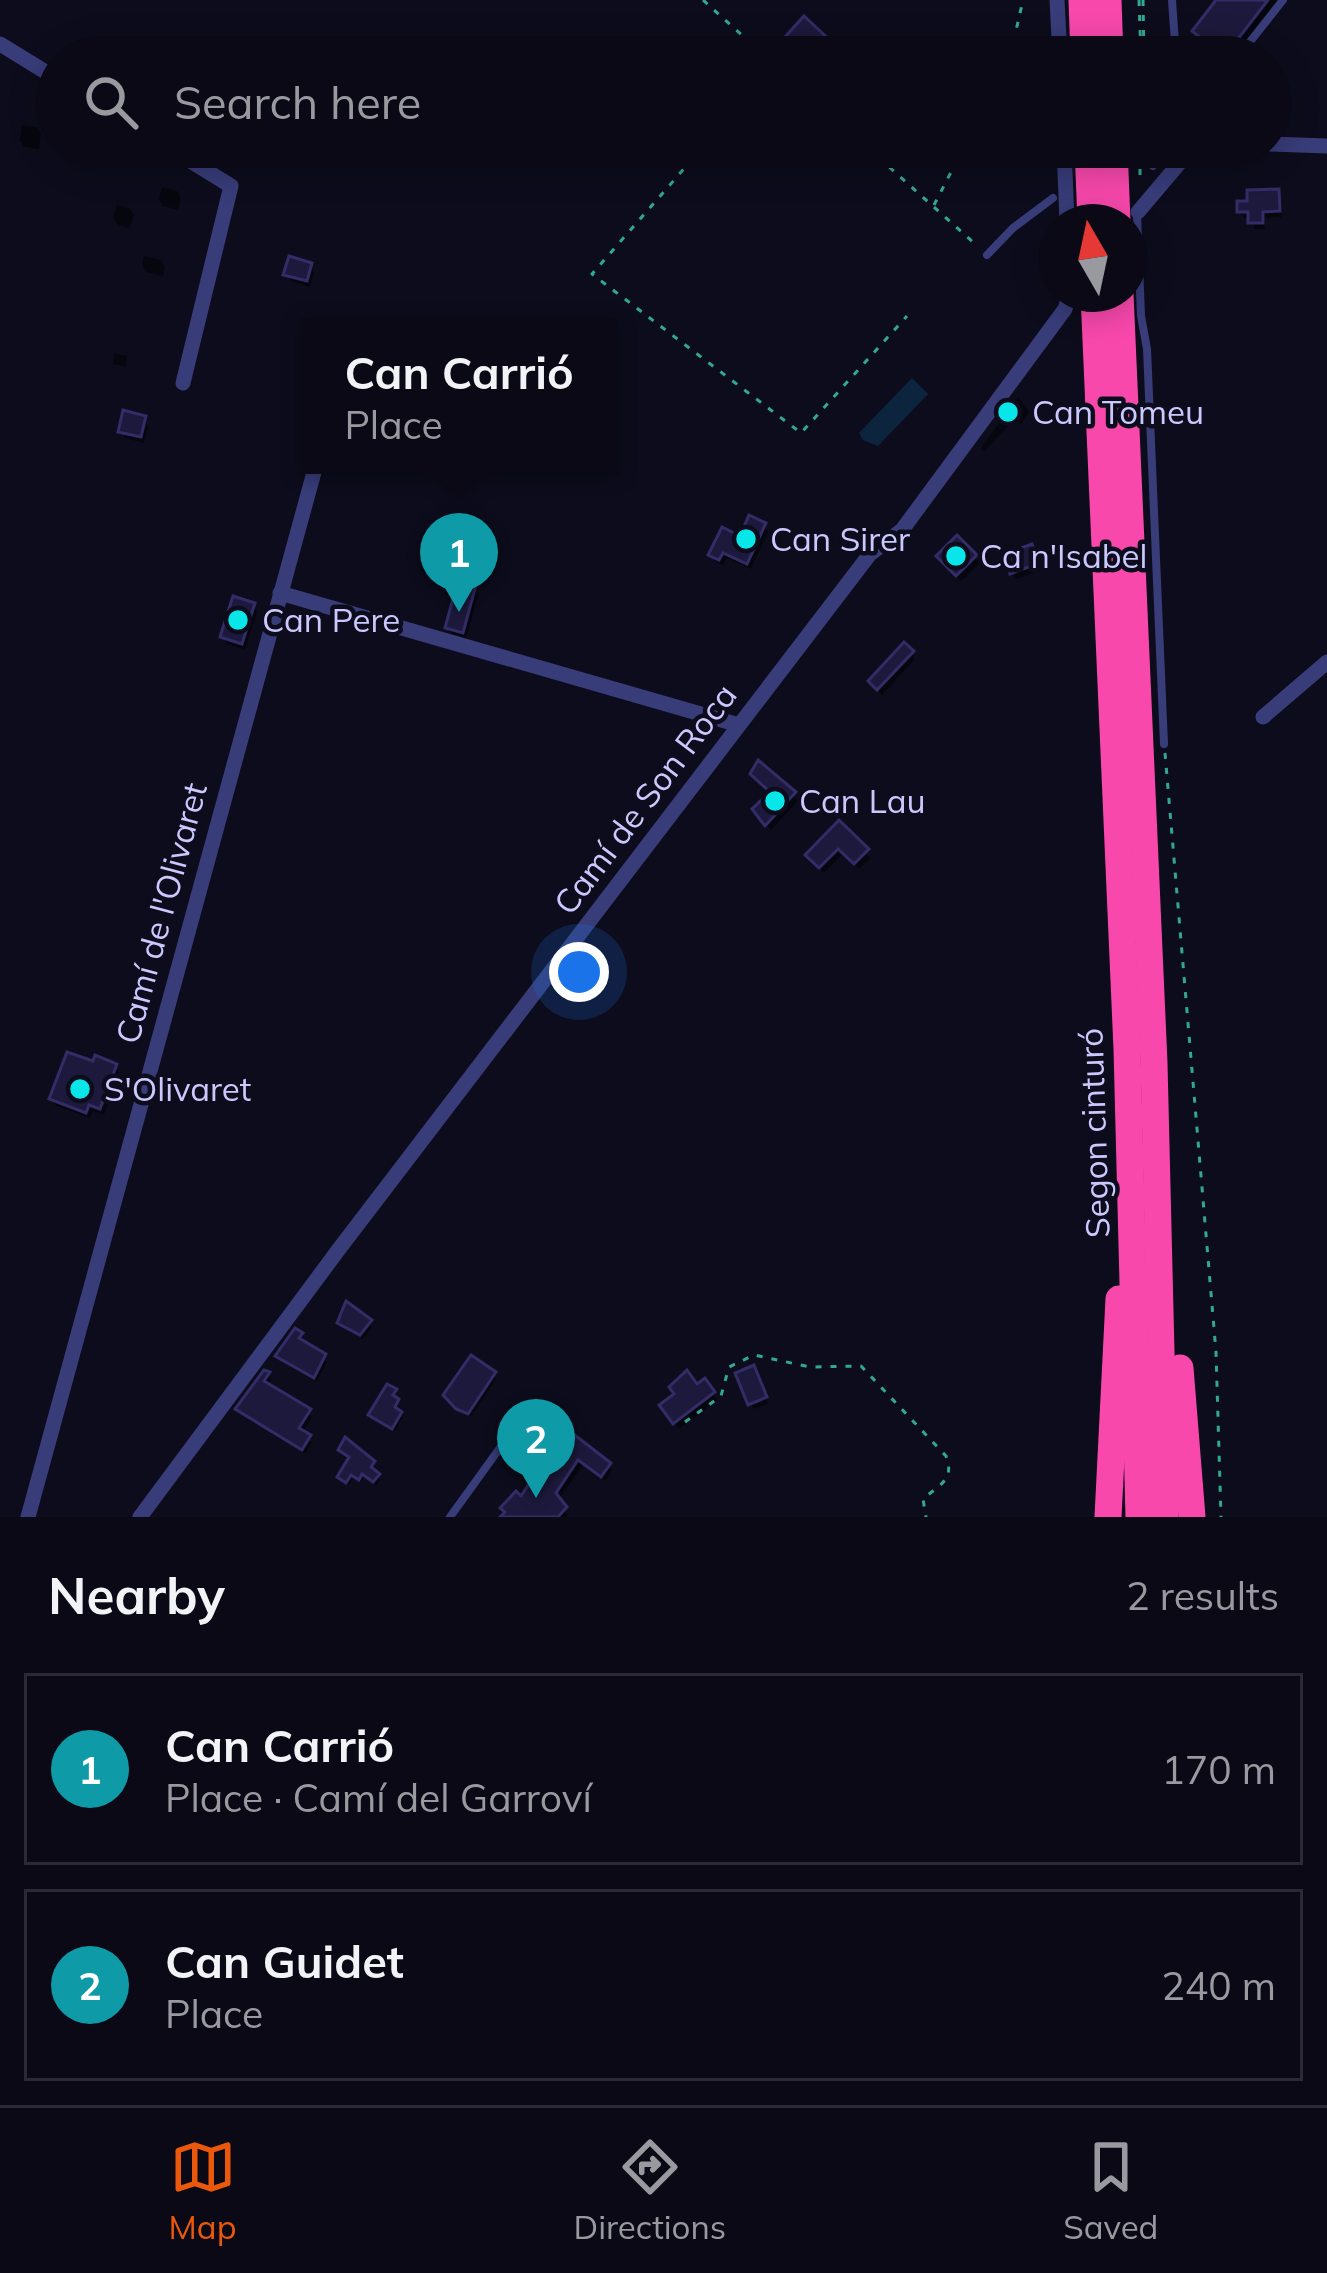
<!DOCTYPE html>
<html lang="en">
<head>
<meta charset="utf-8">
<style>
  body { margin:0; font-family:Mulish,sans-serif; background:#13121e; color:#f1f3f6 }
  .compass { position:absolute; left:1039px; top:204px; width:108px; height:108px; border-radius:50%; background:#0a0915; box-shadow:0 6px 30px #0003; rotate:351deg }
  .you { position:absolute; left:579px; top:972px; width:42px; height:42px; margin:-30px; border:9px solid #fff; border-radius:50%; background:#1a73e8; box-shadow:0 0 0 18px #1a73e833 }
  .badge { display:grid; place-items:center; width:78px; height:78px; border-radius:50%; background:#ea580c; color:#fff; font-size:39px; font-weight:700 }
  .pin { position:absolute; translate:-50% -99px; filter:drop-shadow(0 3px 6px #0008) }
  .pin::after { content:''; position:absolute; top:63px; width:42px; height:36px; background:inherit; clip-path:polygon(0 0,100% 0,50% 100%) }
  .popup { position:absolute; left:300px; top:318px; width:318px; height:156px; box-sizing:border-box; display:grid; place-content:center; border-radius:0px; background:#0a0915; filter:drop-shadow(0 3px 9px #0005); font-size:39px; white-space:nowrap; color:#999aa0 }
  .popup b { font-size:45px; color:#f1f3f6 }
  .popup::after { content:''; position:absolute; left:50%; top:100%; margin-left:-24px; border:24px solid transparent; border-top-color:#0a0915 }
  .list { margin:0; padding:0; list-style:none }
  h2 { display:flex; justify-content:space-between; align-items:center; height:156px; margin:0; padding:0 48px; font-size:51px }
  h2 small { font-size:39px; font-weight:400; color:#999aa0 }
  .list li { display:grid; grid-template-columns:78px 1fr auto; gap:36px; align-items:center; box-sizing:border-box; height:192px; margin:0 24px 24px; padding:0 24px; border:3px solid #2a2a34; border-radius:0px }
  .list b { display:block; font-size:45px; white-space:nowrap }
  .list p { margin:0; font-size:39px; white-space:nowrap; color:#999aa0 }
  .list em { font-size:39px; font-style:normal; color:#999aa0 }
  .icon { flex:none; width:66px; height:66px; fill:none; stroke:currentColor; stroke-width:2; stroke-linecap:round; stroke-linejoin:round }
  .map { position:relative; flex:none; width:1327px; height:1517px; overflow:hidden }
  .search { position:absolute; background:#0a0915; box-shadow:0 6px 30px #0003; left:36px; right:36px; top:36px; height:132px; display:flex; align-items:center; gap:30px; box-sizing:border-box; padding:0 42px; border-radius:66px; color:#999aa0; font-size:45px }
  .sheet { height:588px; background:#0a0915 }
  nav { display:flex; justify-content:space-around; align-items:center; box-sizing:border-box; height:168px; border-top:3px solid #2a2a34; background:#0a0915; font-size:33px; color:#999aa0 }
  nav a { display:grid; justify-items:center; gap:6px }
  nav .on { color:#ea580c }
  .map>svg:first-child { display:block }
  .water { fill:#0d243e }
  .shadow { fill:#0007 }
  .building { fill:#1d193c; stroke:#322c67; stroke-width:3 }
  .lines { fill:none; stroke-linecap:round; stroke-linejoin:round }
  .path { stroke:#31a897; stroke-width:3; stroke-dasharray:6 9; stroke-linecap:butt }
  .lane { stroke:#383c79; stroke-width:8 }
  .street { stroke:#383c79; stroke-width:15 }
  .highway { stroke:#f848ac; stroke-width:27 }
  .poi-dot { fill:#09e6e9; stroke:#0d0c1c; stroke-width:4.5 }
  .labels { text-anchor:middle; stroke-width:9; stroke-linejoin:round; paint-order:stroke }
  .poi-label { font-size:33px; fill:#cac8fd; stroke:#0d0c1c; text-anchor:start }
  .street-label { font-size:33px; fill:#cac8fd; stroke:#0d0c1c }
</style>
</head>
<body>
<div class="map">
<svg width="1327" height="1517" viewBox="0 0 1327 1517">
  <rect width="100%" height="100%" fill="#0d0c1c"/>
  <polygon class="water" points="912,378 928,394 878,446 863,440 859,433"/>
  <g class="shadow">
    <polygon points="1219,0 1288,0 1245,57 1217,57 1205,47 1196,31"/>
    <polygon points="832,46 839,57 784,57 779,48"/>
    <polygon points="22,125 37,127 41,134 39,149 24,147 20,140"/>
    <polygon points="73,147 92,147 90,155 75,152"/>
    <polygon points="162,187 177,191 181,198 178,210 163,206 159,199"/>
    <polygon points="1278,192 1282,217 1265,218 1265,229 1255,229 1251,218 1244,218 1240,211"/>
    <polygon points="117,205 129,208 134,215 130,228 118,225 113,218"/>
    <polygon points="144,256 161,260 165,267 163,276 146,272 142,265"/>
    <polygon points="310,265 314,272 310,287 291,281 287,274"/>
    <polygon points="114,353 127,356 126,367 113,364"/>
    <polygon points="1018,397 1029,412 1021,424 1014,420 984,452 981,448"/>
    <polygon points="144,419 148,426 144,443 125,438 121,431"/>
    <polygon points="764,525 768,532 751,569 727,558 723,566 716,562 712,555"/>
    <polygon points="1034,554 1040,571 1016,579 1013,573"/>
    <polygon points="939,557 975,557 979,564 961,581"/>
    <polygon points="474,588 478,595 466,638 452,634 448,627"/>
    <polygon points="253,605 257,612 245,650 227,644 223,637"/>
    <polygon points="911,653 915,659 882,695 871,682"/>
    <polygon points="758,765 798,801 771,830 760,816 772,794 753,774"/>
    <polygon points="839,825 871,858 859,869 843,854 824,873 813,862"/>
    <polygon points="95,1065 115,1066 119,1073 104,1115 93,1111 90,1118 56,1106 52,1099"/>
    <polygon points="340,1322 369,1322 372,1327 363,1339"/>
    <polygon points="295,1333 327,1362 317,1381 278,1356"/>
    <polygon points="493,1374 496,1379 471,1417 451,1406 448,1399"/>
    <polygon points="268,1375 271,1380 267,1386 312,1417 302,1433 312,1443 305,1454 238,1410"/>
    <polygon points="757,1375 768,1404 754,1409 750,1403"/>
    <polygon points="705,1383 717,1400 679,1429 667,1412"/>
    <polygon points="394,1391 399,1406 396,1412 403,1418 395,1431 372,1415"/>
    <polygon points="540,1425 609,1465 612,1471 606,1481 583,1464 558,1501 568,1515 566,1517 501,1517 516,1496 521,1500 548,1461 544,1455 555,1440"/>
    <polygon points="342,1450 373,1463 372,1472 380,1480 377,1485 365,1476 361,1482 353,1478 349,1485 343,1481 340,1477 351,1459"/>
  </g>
  <g class="building">
    <polygon points="1216,0 1268,0 1224,57 1192,31"/>
    <polygon points="804,16 834,44 822,57 786,57 775,48"/>
    <polygon points="1279,189 1280,211 1263,212 1263,223 1248,223 1248,212 1237,212 1237,201 1247,201 1247,190"/>
    <polygon points="289,256 312,263 307,281 283,275"/>
    <polygon points="123,410 146,416 141,437 118,432"/>
    <polygon points="749,515 766,523 747,564 723,553 719,560 708,555 722,527 740,536"/>
    <polygon points="957,535 977,555 956,576 936,556"/>
    <polygon points="1032,544 1039,563 1010,574 1007,553"/>
    <polygon points="465,582 476,585 463,633 445,628 456,587 463,589"/>
    <polygon points="233,596 255,603 242,644 220,637"/>
    <polygon points="904,642 914,651 877,690 868,681"/>
    <polygon points="758,760 796,792 765,826 752,809 770,792 750,774"/>
    <polygon points="839,820 869,849 854,864 838,849 819,868 805,855"/>
    <polygon points="67,1052 93,1061 95,1055 117,1064 100,1109 89,1105 86,1113 49,1099"/>
    <polygon points="346,1301 372,1320 360,1335 337,1323"/>
    <polygon points="295,1328 303,1333 299,1338 326,1354 314,1378 275,1356"/>
    <polygon points="471,1355 496,1372 468,1414 456,1409 443,1395"/>
    <polygon points="754,1365 767,1397 748,1405 735,1373"/>
    <polygon points="264,1370 270,1372 264,1381 311,1409 299,1428 311,1435 302,1450 235,1409"/>
    <polygon points="687,1370 697,1384 705,1378 715,1392 673,1424 659,1405 674,1394 669,1387"/>
    <polygon points="387,1384 397,1389 393,1395 399,1399 395,1407 402,1412 392,1429 368,1415"/>
    <polygon points="545,1412 611,1463 601,1477 578,1460 556,1493 567,1507 558,1517 500,1517 505,1512 500,1508 516,1491 521,1496 546,1458 541,1455 553,1437 536,1424"/>
    <polygon points="345,1437 375,1461 371,1467 380,1474 373,1482 362,1474 359,1480 351,1475 346,1483 337,1477 349,1457 338,1450"/>
  </g>
  <g class="lines">
    <g class="path">
      <polyline points="703,0 766,57"/>
      <polyline points="1139,0 1141,57"/>
      <polyline points="1143,0 1144,57"/>
      <polyline points="1010,57 1023,0"/>
      <polyline points="703,147 592,274 801,433 907,316"/>
      <polyline points="867,147 975,244"/>
      <polyline points="1140,175 1140,147"/>
      <polyline points="934,205 964,147"/>
      <polyline points="1165,753 1216,1352 1221,1517"/>
      <path d="M685,1422L721,1396L729,1367L754,1355L810,1367L861,1366L946,1456C955,1480 940,1484 923,1499L926,1517"/>
    </g>
    <g class="lane">
      <polyline points="1172,0 1176,57"/>
      <polyline points="1238,57 1283,0"/>
      <polyline points="1153,166 1167,147"/>
      <polyline points="1137,214 1141,316 1147,349 1164,744"/>
      <polyline points="987,255 1013,228 1053,198"/>
      <polyline points="450,1517 502,1445"/>
    </g>
    <g class="street">
      <polyline points="1057,0 1060,57"/>
      <polyline points="0,44 57,79"/>
      <polyline points="1270,144 1327,146"/>
      <polyline points="168,147 231,186 183,383"/>
      <polyline points="1064,147 1067,222"/>
      <polyline points="1138,212 1193,147"/>
      <polyline points="280,593 739,725"/>
      <polyline points="1263,717 1327,662"/>
      <polyline points="28,1517 316,465"/>
      <polyline points="140,1517 339,1249 870,554 902,530 1065,309 1070,294"/>
    </g>
    <g class="highway">
      <polyline points="1082,0 1084,57"/>
      <polyline points="1108,0 1110,57"/>
      <polyline points="1088,147 1091,222"/>
      <polyline points="1114,147 1117,222"/>
      <polyline points="1094,294 1127,1049 1139,1517"/>
      <polyline points="1120,294 1154,1063 1165,1517"/>
      <polyline points="1180,1368 1192,1517"/>
      <polyline points="1108,1517 1119,1299"/>
    </g>
  </g>
  <g class="poi-dot">
    <circle cx="1008" cy="412" r="12"/>
    <circle cx="746" cy="539" r="12"/>
    <circle cx="956" cy="556" r="12"/>
    <circle cx="238" cy="620" r="12"/>
    <circle cx="775" cy="801" r="12"/>
    <circle cx="80" cy="1089" r="12"/>
  </g>
  <g class="labels">
    <g class="poi-label">
      <text x="1032" y="424">Can Tomeu</text>
      <text x="770" y="551">Can Sirer</text>
      <text x="980" y="568">Ca n'Isabel</text>
      <text x="262" y="632">Can Pere</text>
      <text x="799" y="813">Can Lau</text>
      <text x="104" y="1101">S'Olivaret</text>
    </g>
    <g class="street-label">
      <text transform="translate(645 799) rotate(-53)" y="12">Camí de Son Roca</text>
      <text transform="translate(161 913) rotate(-75)" y="12">Camí de l'Olivaret</text>
      <text transform="translate(1094 1133) rotate(-92)" y="12">Segon cinturó</text>
    </g>
  </g>
</svg>
<svg class="compass" viewBox="-18 -18 36 36"><path d="M0-13l5 13h-10z" fill="#e53935"/><path d="M0 13l5-13h-10z" fill="#999aa0"/></svg>
<div class="you"></div>
<div class="pin badge" style="left:459px;top:612px;background:#0f9aa8">1</div>
<div class="popup"><b>Can Carrió</b>Place</div>
<div class="pin badge" style="left:536px;top:1498px;background:#0f9aa8">2</div>
<div class="search"><svg class="icon" aria-label="search" viewBox="0 0 24 24"><circle cx="10" cy="10" r="6"/><path d="M15 15l6 6"/></svg>Search here</div>
</div>
<section class="sheet">
<h2>Nearby<small>2 results</small></h2>
<ul class="list">
<li><span class="badge" style="background:#0f9aa8">1</span><div><b>Can Carrió</b><p>Place · Camí del Garroví</p></div><em>170 m</em></li>
<li><span class="badge" style="background:#0f9aa8">2</span><div><b>Can Guidet</b><p>Place</p></div><em>240 m</em></li>
</ul>
</section>
<nav>
<a class="on"><svg class="icon" aria-label="map" viewBox="0 0 24 24"><path d="M3 6l6-2 6 2 6-2v14l-6 2-6-2-6 2zM9 4v14M15 6v14"/></svg>Map</a>
<a><svg class="icon" aria-label="directions" viewBox="0 0 24 24"><path d="M12 3l9 9-9 9-9-9zM9 14v-3h6M13 9l2 2-2 2"/></svg>Directions</a>
<a><svg class="icon" aria-label="saved" viewBox="0 0 24 24"><path d="M7 4h10v16l-5-4-5 4z"/></svg>Saved</a>
</nav>
</body>
</html>
